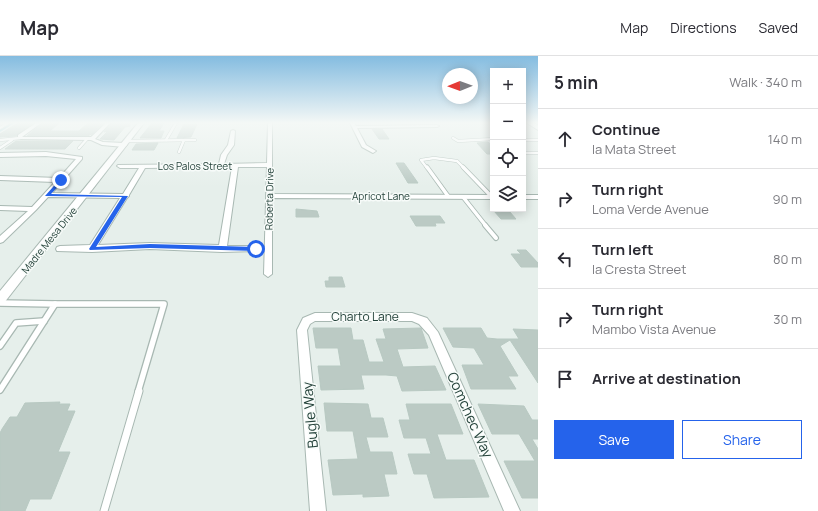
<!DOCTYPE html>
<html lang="en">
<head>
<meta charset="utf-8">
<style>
  body { margin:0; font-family:Manrope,sans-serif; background:#f2f2f3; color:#2b2b33 }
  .controls { position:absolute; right:12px; top:12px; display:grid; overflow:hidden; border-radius:0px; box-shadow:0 2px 10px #0003 }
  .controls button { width:36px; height:36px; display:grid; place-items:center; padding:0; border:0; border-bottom:1px solid #e1e1e2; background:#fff; color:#2b2b33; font:20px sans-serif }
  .compass { position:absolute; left:442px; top:12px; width:36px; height:36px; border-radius:50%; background:#fff; box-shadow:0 2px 10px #0003; rotate:269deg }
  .stop { position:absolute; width:12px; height:12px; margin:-9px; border:3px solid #2563eb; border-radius:50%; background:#fff }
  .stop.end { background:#2563eb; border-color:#fff; box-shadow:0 1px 4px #0008 }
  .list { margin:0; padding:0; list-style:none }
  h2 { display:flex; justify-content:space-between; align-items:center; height:52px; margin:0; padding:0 16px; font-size:17px }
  h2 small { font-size:13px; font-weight:400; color:#7c7c81 }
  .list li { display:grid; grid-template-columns:26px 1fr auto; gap:12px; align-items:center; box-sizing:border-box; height:60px; padding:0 16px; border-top:1px solid #e1e1e2 }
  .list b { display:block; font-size:15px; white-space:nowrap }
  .list p { margin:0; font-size:13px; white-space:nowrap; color:#7c7c81 }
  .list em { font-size:13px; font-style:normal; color:#7c7c81 }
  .actions { display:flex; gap:8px; padding:12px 16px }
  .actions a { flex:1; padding:9px 0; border:1px solid #2563eb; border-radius:0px; text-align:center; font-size:14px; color:#2563eb }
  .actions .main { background:#2563eb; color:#fff }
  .icon { flex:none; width:22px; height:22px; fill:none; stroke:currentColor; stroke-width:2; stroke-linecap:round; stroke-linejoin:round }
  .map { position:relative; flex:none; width:538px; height:455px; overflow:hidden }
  header { display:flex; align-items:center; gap:24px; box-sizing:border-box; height:56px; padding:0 20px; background:#fff; border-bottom:1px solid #e1e1e2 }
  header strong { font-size:19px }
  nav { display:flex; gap:22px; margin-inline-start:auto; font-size:14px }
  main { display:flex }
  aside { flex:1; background:#fff }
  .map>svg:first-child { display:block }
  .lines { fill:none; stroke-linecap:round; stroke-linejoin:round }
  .stream { stroke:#8ec9d4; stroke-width:1.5 }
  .building { fill:#bbcac4; stroke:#b8c9c2 }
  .service-far4-casing { stroke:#a8b8b2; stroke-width:3.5 }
  .service-far3-casing { stroke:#a8b8b2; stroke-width:5 }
  .service-far2-casing { stroke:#a8b8b2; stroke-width:6 }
  .service-far1-casing { stroke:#a8b8b2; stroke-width:8 }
  .service-casing { stroke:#a8b8b2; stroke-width:9 }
  .minor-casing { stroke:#a8b8b2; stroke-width:2 }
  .tertiary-casing { stroke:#a8b8b2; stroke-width:2 }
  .secondary-casing { stroke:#a4bbb3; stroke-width:2 }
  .service-far4 { stroke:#fff; stroke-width:2.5 }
  .service-far3 { stroke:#fff; stroke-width:3.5 }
  .service-far2 { stroke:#fff; stroke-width:4 }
  .service-far1 { stroke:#fff; stroke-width:5.5 }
  .service { stroke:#fff; stroke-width:7 }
  .minor { fill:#fff; fill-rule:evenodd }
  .tertiary { fill:#fff; fill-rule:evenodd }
  .secondary { fill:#fff; fill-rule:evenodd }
  .route { fill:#2563eb }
  .labels { text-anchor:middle; stroke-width:3; stroke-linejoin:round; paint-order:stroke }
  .far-street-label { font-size:10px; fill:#24423a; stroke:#f7fbf9 }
  .street-label { font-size:12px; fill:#24423a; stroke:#f7fbf9 }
  .near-street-label { font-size:14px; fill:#24423a; stroke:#f7fbf9 }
</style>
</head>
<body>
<header>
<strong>Map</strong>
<nav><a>Map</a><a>Directions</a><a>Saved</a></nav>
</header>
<main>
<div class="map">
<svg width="538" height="455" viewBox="0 0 538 455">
  <rect width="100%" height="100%" fill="#e6efeb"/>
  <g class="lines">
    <polyline class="stream" points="0,75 13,67"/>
  </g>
  <g class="building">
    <polygon points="18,67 33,67 16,80 0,81 0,78"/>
    <polygon points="42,67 59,67 50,75 79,75 88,67 104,67 92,78 87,80 27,80"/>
    <polygon points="111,67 130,67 130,70 125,71 114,84 100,83 108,75 104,76"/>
    <polygon points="152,67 164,67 159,75 164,75 161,82 140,82"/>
    <polygon points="184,68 197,68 191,81 177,82"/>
    <polygon points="372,73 382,73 389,83 379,83"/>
    <polygon points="16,85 73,85 65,93 5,93"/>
    <polygon points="488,86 493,90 493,98 487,98 477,87"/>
    <polygon points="158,87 154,94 132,94 136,88"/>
    <polygon points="396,107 404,107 418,127 408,127"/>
    <polygon points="296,153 317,155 319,161 296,161"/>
    <polygon points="494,155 509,155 516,163 501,163"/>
    <polygon points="410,160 440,160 445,167 435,167 436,170 416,170"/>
    <polygon points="517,194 526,194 538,207 538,211 521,211 511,198 521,198"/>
    <polygon points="329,221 342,221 345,231 326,231 325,225 329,225"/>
    <polygon points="313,272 351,272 353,284 363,284 369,306 384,306 376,283 386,283 383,273 421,272 428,292 397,293 403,311 435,310 446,334 402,335 397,320 386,319 361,319 364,333 321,334 318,310 341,310 338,292 316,292"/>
    <polygon points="443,272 481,272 487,282 497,283 519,283 513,273 538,274 538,327 510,284 500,290 518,320 508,320 516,333 471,333 462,309 484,309 474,292 453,291"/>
    <polygon points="60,346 59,348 70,348 67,355 75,355 58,396 70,396 51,443 30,443 25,455 0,455 0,377 2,373 10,361 17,361 25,347"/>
    <polygon points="324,347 368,348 371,362 383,362 388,381 366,381 370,396 392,396 397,418 384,418 389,440 363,441 363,438 333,439 328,404 358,403 353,375 327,375"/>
    <polygon points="406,348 451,348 463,378 437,378 446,404 474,404 489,441 434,442 427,418 414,418 408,398 431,398 426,382 404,382 399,364 410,364"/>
    <polygon points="478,348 524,350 532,364 538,364 538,383 532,383 538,393 538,442 522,442 504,405 535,405 519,378 492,378"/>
  </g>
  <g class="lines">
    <g class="service-far4-casing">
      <g id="service-far4">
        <polyline points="0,72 8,67"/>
        <polyline points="453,82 458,85 493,83"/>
        <polyline points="0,84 20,82"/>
        <polyline points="166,84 176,67"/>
        <polyline points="523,84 538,84"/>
        <polyline points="127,85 195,84"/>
        <polyline points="0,92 12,84"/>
        <polyline points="79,92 87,83"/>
        <polyline points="179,96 184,84"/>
        <polyline points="523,97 538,97"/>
        <polyline points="427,112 421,104 434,102 457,105 464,112"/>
      </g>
    </g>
    <g class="service-far3-casing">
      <g id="service-far3">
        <polyline points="427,111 448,140"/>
        <polyline points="463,111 492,141"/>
        <polyline points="463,141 486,170"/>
      </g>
    </g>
    <g class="service-far2-casing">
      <polyline id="service-far2" points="485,169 496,182"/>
    </g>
    <g class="service-far1-casing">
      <g id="service-far1">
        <polyline points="0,247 55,248 0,334"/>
        <polyline points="55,248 164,248 138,336"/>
        <polyline points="0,290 16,267 44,265"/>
      </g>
    </g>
    <g class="service-casing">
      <polyline id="service" points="104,455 139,335"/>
    </g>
    <g class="minor-casing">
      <g id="minor">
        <polygon points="36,67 41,67 22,81 91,81 106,67 110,67 95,83 103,86 124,87 127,89 124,91 102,89 91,84 18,83 18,79"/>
        <path d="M268,67H272V138L493,139V143L272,142V218L268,221L264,218L267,111H238L227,190H256L260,193L259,195L222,196L150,193L92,196L57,195L56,193L57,191L60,190L90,189L120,142L48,141L36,154L3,186L0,187V180L28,155L0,154V150L32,151L55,126L0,124V120L59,122L76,103L46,100L0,101V97L46,96L82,101V103L52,137L123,138L139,112H120L117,110L118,109L219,108L221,99L228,89L231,75L233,74L235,75L234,89L227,99L224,108L267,107ZM219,111H232L219,189L150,187L98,189L127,142L129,140V139L145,112Z"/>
        <polygon points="350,67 354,67 356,70 437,69 439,70 437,71 357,72 366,89 376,95 373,97 362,91"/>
        <rect x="523" y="139" width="15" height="4"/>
        <polygon points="315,257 412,257 427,262 438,276 520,455 504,455 429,279 419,268 412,265 315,265 310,268 307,274 326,455 310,455 297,274 303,262"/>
      </g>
    </g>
    <g class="tertiary-casing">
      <polygon id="tertiary" points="138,67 144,67 4,247 0,249 0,235"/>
    </g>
    <g class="secondary-casing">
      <polygon id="secondary" points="527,67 534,67 538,69 538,74"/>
    </g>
    <use href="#service-far4" class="service-far4"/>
    <use href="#service-far3" class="service-far3"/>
    <use href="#service-far2" class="service-far2"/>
    <use href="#service-far1" class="service-far1"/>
    <use href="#service" class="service"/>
    <use href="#minor" class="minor"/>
    <use href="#tertiary" class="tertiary"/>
    <use href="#secondary" class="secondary"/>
  </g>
  <linearGradient id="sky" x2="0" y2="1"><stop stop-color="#84bce0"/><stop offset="0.51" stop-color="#f4f8f6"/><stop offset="1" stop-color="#f4f8f6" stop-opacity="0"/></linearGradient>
  <rect width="538" height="131" fill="url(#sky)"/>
  <polygon class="route" points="60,123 64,124 51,138 128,140 96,191 150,188 256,191 259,193 256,195 150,192 90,194 89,193 122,141 45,140"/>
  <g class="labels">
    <g class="far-street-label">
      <text x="195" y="114">Los Palos Street</text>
      <text x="381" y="144">Apricot Lane</text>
      <text transform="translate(269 143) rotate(-89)" y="4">Roberta Drive</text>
      <text transform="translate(49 184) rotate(-51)" y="4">Madre Mesa Drive</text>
    </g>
    <g class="street-label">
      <text x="365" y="265">Charto Lane</text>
    </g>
    <g class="near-street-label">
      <text transform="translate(310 359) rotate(-95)" y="5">Bugle Way</text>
      <text transform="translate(470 359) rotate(66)" y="5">Comchec Way</text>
    </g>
  </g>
</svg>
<div class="controls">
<button>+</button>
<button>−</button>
<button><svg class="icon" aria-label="locate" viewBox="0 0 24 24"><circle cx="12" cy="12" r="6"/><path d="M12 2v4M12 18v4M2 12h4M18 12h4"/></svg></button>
<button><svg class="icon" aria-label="layers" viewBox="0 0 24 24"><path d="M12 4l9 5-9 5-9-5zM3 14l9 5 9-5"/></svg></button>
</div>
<svg class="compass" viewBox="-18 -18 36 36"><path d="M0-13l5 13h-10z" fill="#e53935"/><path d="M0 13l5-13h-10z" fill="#7c7c81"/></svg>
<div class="stop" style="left:256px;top:193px"></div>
<div class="stop end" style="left:61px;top:124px"></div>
</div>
<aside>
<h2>5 min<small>Walk · 340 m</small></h2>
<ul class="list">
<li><svg class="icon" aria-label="ahead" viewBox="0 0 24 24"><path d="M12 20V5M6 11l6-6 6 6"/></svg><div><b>Continue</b><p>la Mata Street</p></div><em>140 m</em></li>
<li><svg class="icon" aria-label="right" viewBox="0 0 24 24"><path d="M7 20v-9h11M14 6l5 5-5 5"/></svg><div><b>Turn right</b><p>Loma Verde Avenue</p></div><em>90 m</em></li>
<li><svg class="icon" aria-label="left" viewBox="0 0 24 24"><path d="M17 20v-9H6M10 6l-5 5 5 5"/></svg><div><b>Turn left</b><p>la Cresta Street</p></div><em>80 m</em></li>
<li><svg class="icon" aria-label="right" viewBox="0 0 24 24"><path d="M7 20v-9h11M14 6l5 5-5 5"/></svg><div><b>Turn right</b><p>Mambo Vista Avenue</p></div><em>30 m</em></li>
<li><svg class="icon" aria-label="arrive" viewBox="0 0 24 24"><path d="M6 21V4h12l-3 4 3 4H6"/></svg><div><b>Arrive at destination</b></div></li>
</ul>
<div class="actions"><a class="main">Save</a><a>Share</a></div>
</aside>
</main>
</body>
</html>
